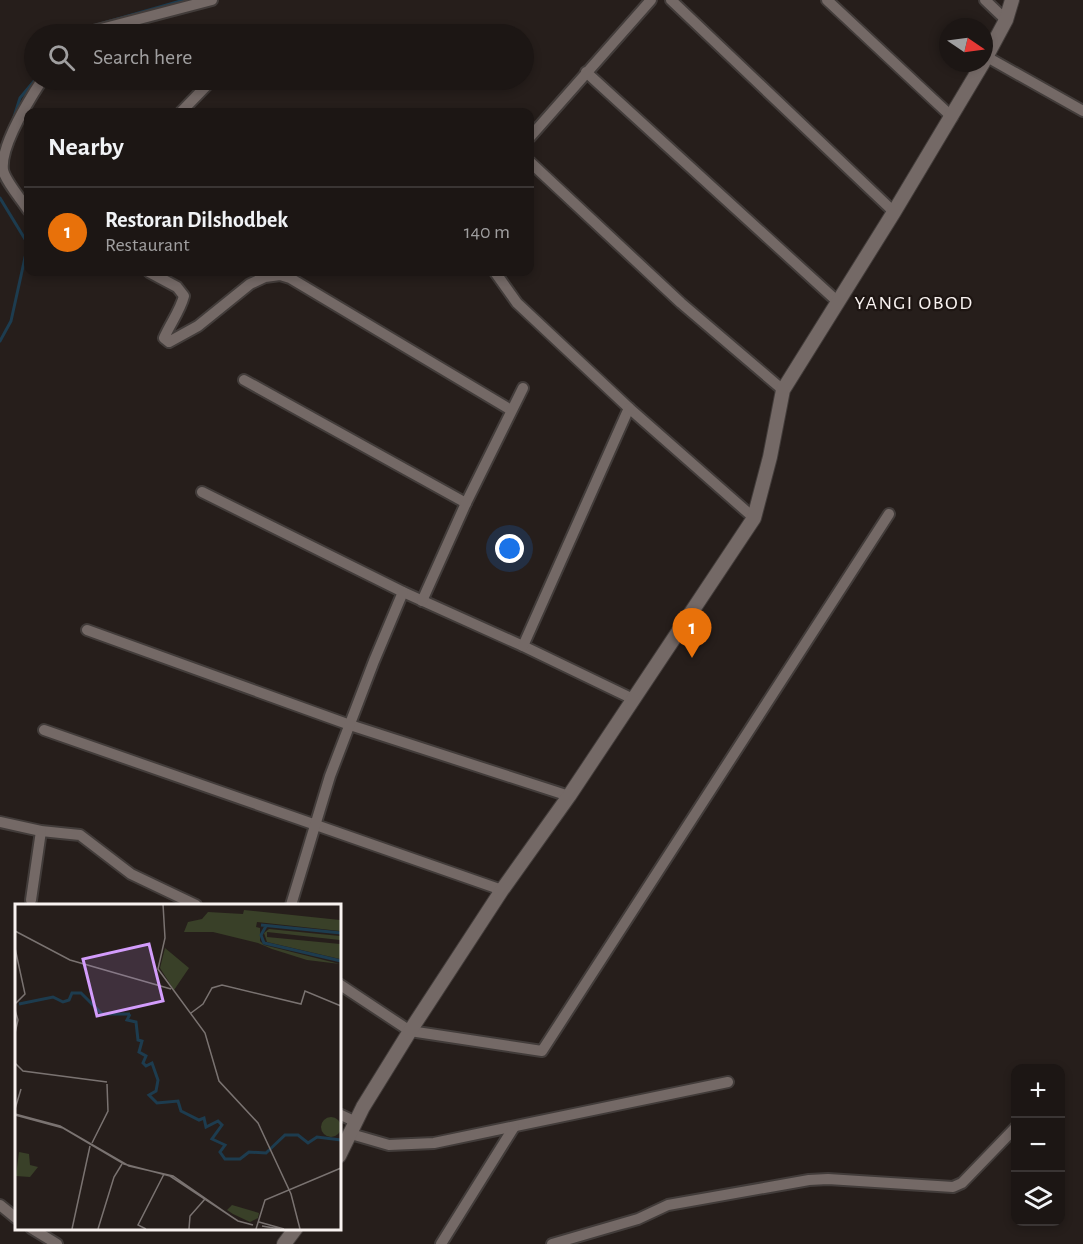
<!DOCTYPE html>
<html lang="en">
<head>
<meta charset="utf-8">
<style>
  body { margin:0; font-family:"Alegreya Sans",sans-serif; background:#292322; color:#f1f3f6 }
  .controls { position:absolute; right:18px; bottom:18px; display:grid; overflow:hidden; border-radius:12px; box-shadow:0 3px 9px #0003 }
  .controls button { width:54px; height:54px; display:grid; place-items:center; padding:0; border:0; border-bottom:2px solid #3a3534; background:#1c1614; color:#f1f3f6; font:30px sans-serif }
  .compass { position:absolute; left:939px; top:18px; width:54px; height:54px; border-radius:50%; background:#1c1614; box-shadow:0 3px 9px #0003; rotate:103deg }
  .you { position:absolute; left:510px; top:549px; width:21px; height:21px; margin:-15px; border:4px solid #fff; border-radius:50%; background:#1a73e8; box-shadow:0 0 0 9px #1a73e833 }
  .badge { display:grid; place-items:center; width:39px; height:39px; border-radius:50%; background:#d93025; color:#fff; font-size:20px; font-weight:700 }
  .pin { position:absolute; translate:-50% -50px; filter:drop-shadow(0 2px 3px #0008) }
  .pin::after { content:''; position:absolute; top:32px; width:21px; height:18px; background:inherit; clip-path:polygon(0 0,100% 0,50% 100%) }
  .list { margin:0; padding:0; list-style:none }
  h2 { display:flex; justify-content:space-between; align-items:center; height:78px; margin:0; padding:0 24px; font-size:26px }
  h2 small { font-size:20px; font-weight:400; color:#a09fa0 }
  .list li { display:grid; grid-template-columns:39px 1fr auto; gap:18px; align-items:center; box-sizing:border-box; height:90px; padding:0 24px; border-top:2px solid #3a3534 }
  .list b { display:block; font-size:22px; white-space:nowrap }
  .list p { margin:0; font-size:20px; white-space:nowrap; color:#a09fa0 }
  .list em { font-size:20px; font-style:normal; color:#a09fa0 }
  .icon { flex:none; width:33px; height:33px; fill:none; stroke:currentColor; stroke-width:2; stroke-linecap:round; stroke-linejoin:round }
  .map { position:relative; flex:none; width:1083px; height:1244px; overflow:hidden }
  .search { position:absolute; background:#1c1614; box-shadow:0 3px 9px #0003; left:24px; top:24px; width:510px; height:66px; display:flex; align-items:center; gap:15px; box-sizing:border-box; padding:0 21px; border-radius:33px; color:#a09fa0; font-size:22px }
  .panel { position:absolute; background:#1c1614; box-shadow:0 3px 9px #0003; left:24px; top:108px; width:510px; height:168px; border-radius:12px }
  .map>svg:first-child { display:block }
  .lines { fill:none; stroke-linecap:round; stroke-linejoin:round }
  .stream { stroke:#1d3c4f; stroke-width:3 }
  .minor-casing { stroke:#423c3a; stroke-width:14 }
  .tertiary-casing { stroke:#423c3a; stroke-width:16 }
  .minor { stroke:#746966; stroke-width:10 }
  .tertiary { stroke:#746966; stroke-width:14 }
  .labels { text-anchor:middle; stroke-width:4.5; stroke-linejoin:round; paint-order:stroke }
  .quarter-label { font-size:20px; letter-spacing:1.5px; fill:#f9f3f1; stroke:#1d1512 }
  .inset-river { fill:none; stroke:#1d3c4f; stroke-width:3 }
  .inset-road { fill:none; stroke:#7a7371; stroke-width:1.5 }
  .view { fill:#d39cfc; fill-opacity:0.15; stroke:#d39cfc; stroke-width:3 }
  .inset-edge { fill:none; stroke:#f9f3f1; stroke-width:3 }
</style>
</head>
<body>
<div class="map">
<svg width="1083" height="1244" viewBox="0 0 1083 1244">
  <rect width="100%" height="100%" fill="#261e1b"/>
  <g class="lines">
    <g class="stream">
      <polyline points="93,26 184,0"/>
      <polyline points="69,34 71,32 83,28"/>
      <polyline points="13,120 20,98 35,80"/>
      <polyline points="0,198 28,244 11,321 0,341"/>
    </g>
    <g class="minor-casing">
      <g id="minor">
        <polyline points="671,0 894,212"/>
        <polyline points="827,0 952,117"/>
        <polyline points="985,0 1006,20"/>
        <polyline points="82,34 212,0"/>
        <polyline points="987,57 1083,111"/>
        <polyline points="586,72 838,302"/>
        <polyline points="181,112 212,80"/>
        <polyline points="530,137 651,0"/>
        <polyline points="530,162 681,303 783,390"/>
        <path d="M28,210C22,200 5,181 3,170C0,146 29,100 42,80"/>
        <path d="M149,272L177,287L184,296C180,311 170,324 164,338L169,342L198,326L250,284L265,277L280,275L290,278L511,410"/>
        <polyline points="495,272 517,303 629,408 754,518"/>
        <polyline points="244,380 466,503"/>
        <polyline points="202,492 403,592 523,646 633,699"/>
        <polyline points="422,601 466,503 523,388"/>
        <polyline points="87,630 350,725 569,796"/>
        <polyline points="523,646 629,408"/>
        <polyline points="44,730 502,890"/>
        <polyline points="0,822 41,831 80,835 131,874 196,905"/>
        <polyline points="31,900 41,831"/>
        <polyline points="291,905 330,776 374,661 403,592"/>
        <polyline points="339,984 410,1031 542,1051 889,514"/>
        <polyline points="339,1114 356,1122"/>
        <polyline points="351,1134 389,1145 434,1143 728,1082"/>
        <polyline points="0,1205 16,1218"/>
        <polyline points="31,1228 57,1244"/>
        <polyline points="441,1244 514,1127"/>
        <polyline points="552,1244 638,1219 668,1205 809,1180 828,1179 953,1187 962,1183 1016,1127"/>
      </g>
    </g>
    <g class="tertiary-casing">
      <g id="tertiary">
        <polyline points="984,61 1006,20 1012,0"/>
        <polyline points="339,1156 363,1107 410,1031 502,890 569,796 754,518 770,457 783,390 894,212 983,63"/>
        <polyline points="284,1244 296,1228"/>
      </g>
    </g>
    <use href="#minor" class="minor"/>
    <use href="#tertiary" class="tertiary"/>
  </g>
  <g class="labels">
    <g class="quarter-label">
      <text x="914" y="309">YANGI OBOD</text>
    </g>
  </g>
  <g transform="translate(15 904)">
    <rect width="326" height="326" fill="#261e1b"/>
    <path d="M229,6L325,16V27L242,18L241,23L245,24V37L249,41L325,60L292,56L257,45L243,39L198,28H169L173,18L187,15L193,8L228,10ZM254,25L325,32V36L252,28V33L325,40V55L252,38L249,29ZM150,44L174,64L159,86L145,64ZM306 223a10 10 0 1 1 20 0a10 10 0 1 1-20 0ZM4,248L14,250L15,261L23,263L15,273L1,272ZM217,301L244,309L243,314L235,318L218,310L212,306Z" fill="#394028"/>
    <path class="inset-river" d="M246,21L326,29M251,22L246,31L249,39L326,57M4,100L38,93L48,98L54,96L57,89H66L87,110H115M115,110L112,116L121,118L123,136L127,137L124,148L131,152L128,159L131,162L137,159L143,176L141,187L134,191L142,199L163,197L166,207L184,216L189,214L191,223L203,217L207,221L197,235L210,241L205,248L210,255H225L234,248L251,249L270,231H283L293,239L302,233L326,236"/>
    <path class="inset-road" d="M148,0L150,34L143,65L190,129L204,177L243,219L276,290L285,325M0,27L55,56L156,85M0,44L10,90L0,100M0,106L3,116L0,129M176,109L188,100L197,84L207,81L286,100L290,87L326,102M0,159L8,167L92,178M0,205L6,185M0,210L45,222L114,262L158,272L223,317L238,321M0,211L48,224L109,260L155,272L223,317L238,321M77,239L93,207L92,180M244,318L269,325M247,322L265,325M57,325L75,242M83,325L99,273L107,260M131,325L123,321L149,270M174,325L175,312L190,295M241,325L250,296L326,264"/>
    <path class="view" d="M134,40L148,97L82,112L68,55Z"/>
    <rect width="326" height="326" class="inset-edge"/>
  </g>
</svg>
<div class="controls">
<button>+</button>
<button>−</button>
<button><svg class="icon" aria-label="layers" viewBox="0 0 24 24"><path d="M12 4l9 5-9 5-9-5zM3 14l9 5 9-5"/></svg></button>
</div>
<svg class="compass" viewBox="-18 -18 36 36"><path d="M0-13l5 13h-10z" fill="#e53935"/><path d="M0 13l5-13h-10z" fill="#a09fa0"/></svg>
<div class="you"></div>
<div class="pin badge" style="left:692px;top:658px;background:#e8710a">1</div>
<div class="search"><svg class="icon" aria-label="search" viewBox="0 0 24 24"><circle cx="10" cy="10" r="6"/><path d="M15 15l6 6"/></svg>Search here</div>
<section class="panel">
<h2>Nearby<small></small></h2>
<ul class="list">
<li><span class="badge" style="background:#e8710a">1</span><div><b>Restoran Dilshodbek</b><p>Restaurant</p></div><em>140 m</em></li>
</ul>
</section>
</div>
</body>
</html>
